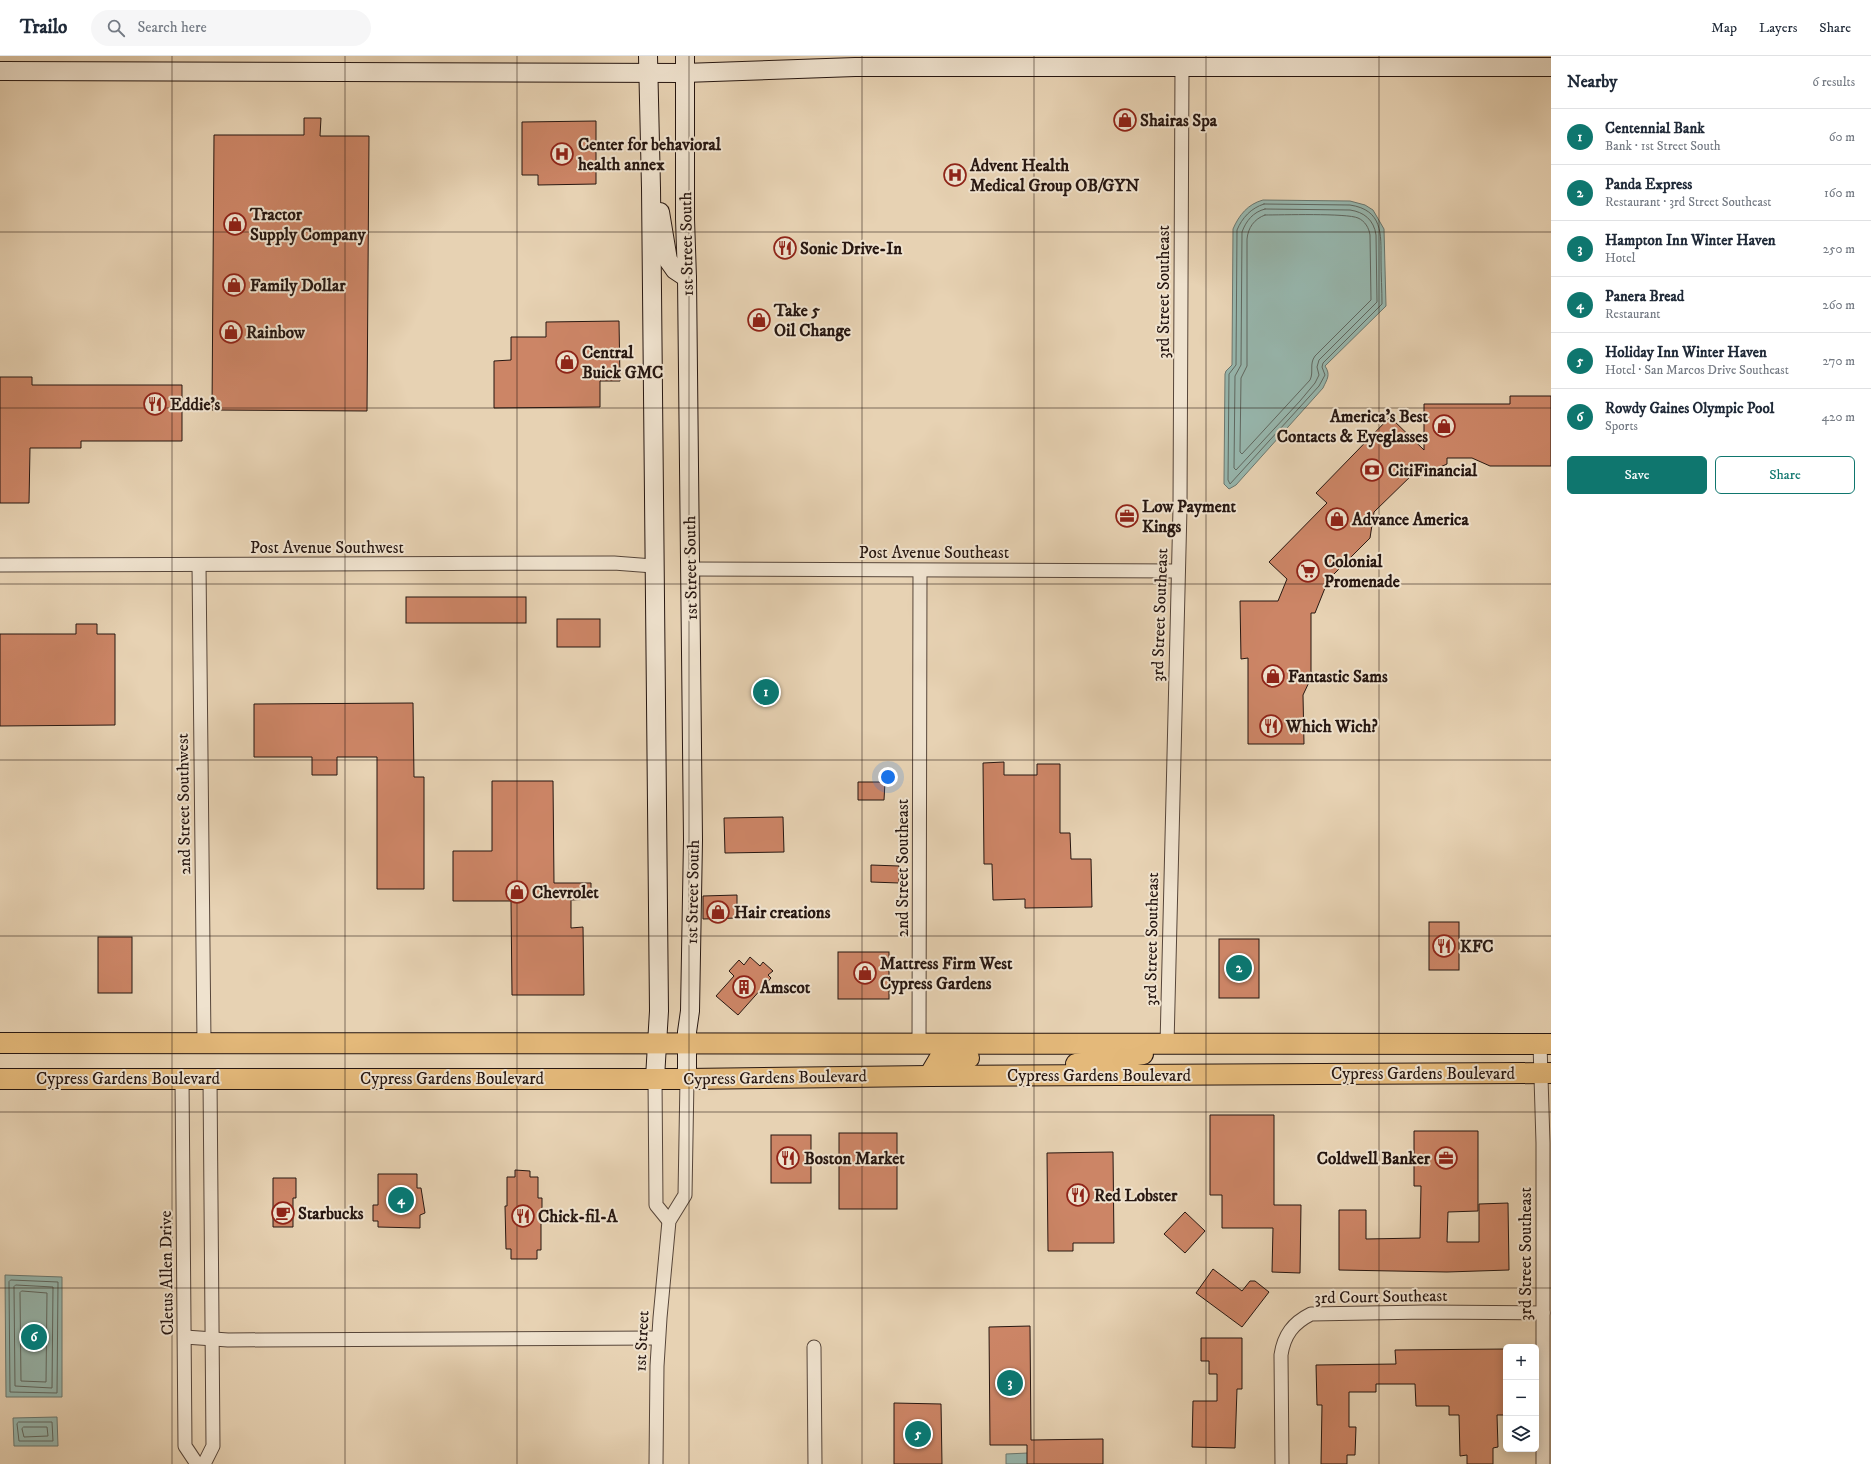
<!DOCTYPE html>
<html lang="en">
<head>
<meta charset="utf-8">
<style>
  body { margin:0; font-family:"IM FELL DW Pica",serif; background:#f6f6f7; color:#1f2937 }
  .controls { position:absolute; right:12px; bottom:12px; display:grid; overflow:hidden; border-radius:6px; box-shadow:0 2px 10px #0003 }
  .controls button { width:36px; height:36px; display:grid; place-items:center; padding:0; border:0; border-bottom:1px solid #e0e1e3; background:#fff; color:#1f2937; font:20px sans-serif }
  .you { position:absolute; left:888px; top:721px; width:14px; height:14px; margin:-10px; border:3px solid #fff; border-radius:50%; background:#1a73e8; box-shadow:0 0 0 6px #1a73e833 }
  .badge { display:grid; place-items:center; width:26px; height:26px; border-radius:50%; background:#0f766e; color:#fff; font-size:13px; font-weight:700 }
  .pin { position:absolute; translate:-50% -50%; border:2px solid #fff; box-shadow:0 1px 4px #0006 }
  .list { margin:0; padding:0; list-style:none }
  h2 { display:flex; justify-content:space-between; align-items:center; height:52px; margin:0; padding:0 16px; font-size:17px }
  h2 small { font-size:13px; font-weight:400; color:#747a83 }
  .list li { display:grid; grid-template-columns:26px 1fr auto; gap:12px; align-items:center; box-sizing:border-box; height:56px; padding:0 16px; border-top:1px solid #e0e1e3 }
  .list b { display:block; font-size:15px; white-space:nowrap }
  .list p { margin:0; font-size:13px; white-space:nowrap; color:#747a83 }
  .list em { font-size:13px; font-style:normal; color:#747a83 }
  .actions { display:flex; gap:8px; padding:12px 16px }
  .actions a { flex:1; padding:9px 0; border:1px solid #0f766e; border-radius:6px; text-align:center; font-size:14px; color:#0f766e }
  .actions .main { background:#0f766e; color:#fff }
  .icon { flex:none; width:22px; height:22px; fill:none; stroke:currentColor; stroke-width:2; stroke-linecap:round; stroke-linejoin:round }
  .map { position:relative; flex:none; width:1551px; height:1408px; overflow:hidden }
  header { display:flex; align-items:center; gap:24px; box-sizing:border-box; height:56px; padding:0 20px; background:#fff; border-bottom:1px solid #e0e1e3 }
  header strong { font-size:19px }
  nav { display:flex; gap:22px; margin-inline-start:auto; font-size:14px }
  .search { width:280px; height:36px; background:#f6f6f7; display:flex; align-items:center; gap:10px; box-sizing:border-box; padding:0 14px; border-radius:22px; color:#747a83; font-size:15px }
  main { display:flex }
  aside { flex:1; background:#fff }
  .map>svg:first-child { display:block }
  .water { fill:#97b7ae; stroke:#6a776f }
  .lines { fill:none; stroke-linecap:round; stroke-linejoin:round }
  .shore { stroke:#5f6760; stroke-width:1 }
  .building { fill:#cc8566; stroke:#271711 }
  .street-casing { stroke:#57463a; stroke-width:15 }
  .secondary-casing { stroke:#271711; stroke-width:20 }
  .primary-casing { stroke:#271711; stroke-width:22 }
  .street { stroke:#efe2ce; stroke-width:13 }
  .secondary { stroke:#efe2ce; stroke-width:18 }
  .primary { stroke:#e4b97a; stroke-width:20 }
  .grid { fill:none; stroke:#271711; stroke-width:1; stroke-opacity:0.55 }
  .labels { text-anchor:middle; stroke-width:4; stroke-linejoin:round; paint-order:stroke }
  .poi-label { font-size:17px; font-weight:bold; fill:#271711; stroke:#efe2ce; text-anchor:start }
  .street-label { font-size:17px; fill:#271711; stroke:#efe2ce }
</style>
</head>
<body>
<header>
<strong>Trailo</strong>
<div class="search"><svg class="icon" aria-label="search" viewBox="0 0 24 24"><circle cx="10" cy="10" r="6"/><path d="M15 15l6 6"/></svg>Search here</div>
<nav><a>Map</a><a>Layers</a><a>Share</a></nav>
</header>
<main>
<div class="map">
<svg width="1551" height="1408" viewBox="0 0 1551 1408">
  <rect width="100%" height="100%" fill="#e7d2b3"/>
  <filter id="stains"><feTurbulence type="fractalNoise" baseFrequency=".005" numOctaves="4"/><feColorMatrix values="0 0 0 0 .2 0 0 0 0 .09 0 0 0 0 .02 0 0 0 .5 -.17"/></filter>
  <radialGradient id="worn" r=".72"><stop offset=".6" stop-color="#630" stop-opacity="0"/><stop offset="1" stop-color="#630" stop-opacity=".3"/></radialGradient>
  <g class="water">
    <path d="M1263,144L1350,145L1365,149L1373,154L1384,173L1386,250L1325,310C1331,319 1327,323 1323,332L1236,429L1229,433L1224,428V424L1225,318L1226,315L1232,309L1233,173C1239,159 1248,148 1263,144Z"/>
    <polygon points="5,1219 62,1221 62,1341 6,1341"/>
    <polygon points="57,1361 58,1390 14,1390 13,1362"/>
    <polygon points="1028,1397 1028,1408 1006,1408 1006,1398"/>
  </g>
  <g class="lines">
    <g class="shore">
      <path d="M1264,148L1350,149C1383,154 1381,178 1381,204C1381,219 1382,234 1382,248L1323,307L1322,311L1325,319L1319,330L1230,428L1228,424L1229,318L1236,309L1237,174C1242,162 1251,152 1264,148Z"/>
      <path d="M1265,153L1350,154C1364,156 1374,164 1376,179L1377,246L1319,304L1317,311L1319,319L1315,327L1300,345L1236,414L1234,412L1235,320L1241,309L1242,176C1246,165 1253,156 1265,153Z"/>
      <path d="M1265,159C1281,159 1347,157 1358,162C1365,165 1369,172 1370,179L1371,244L1315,300C1309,308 1314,316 1310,324L1242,398L1240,396L1241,322L1247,310V183C1248,172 1254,163 1265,159Z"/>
      <polygon points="11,1224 58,1226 57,1337 10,1336 9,1226"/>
      <polygon points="16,1229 53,1231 52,1332 15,1330 14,1231"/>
      <polygon points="22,1235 47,1237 46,1326 21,1325 20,1237"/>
      <polygon points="19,1366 52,1366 53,1385 19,1385 17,1368"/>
      <polygon points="24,1371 47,1371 48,1380 24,1381 22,1373"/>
    </g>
  </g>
  <g class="building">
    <polygon points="304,62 321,62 320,80 369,80 367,355 212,354 214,79 304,79"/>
    <polygon points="596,65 596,128 538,129 538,119 522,119 522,66"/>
    <polygon points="619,265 620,325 600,325 600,351 494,352 494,305 511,304 511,281 546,281 546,266"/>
    <polygon points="0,321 32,321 32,329 182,329 182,385 81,385 81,392 30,392 29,447 0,447"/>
    <polygon points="1510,340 1551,340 1551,410 1490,410 1472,402 1447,402 1447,408 1420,420 1415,416 1374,456 1370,482 1323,529 1325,532 1315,557 1311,557 1311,622 1303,639 1304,688 1248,688 1248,602 1241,603 1240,545 1278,545 1287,523 1269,506 1327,447 1316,437 1390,361 1424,394 1424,348 1510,348"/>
    <rect x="406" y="541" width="120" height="26"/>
    <rect x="557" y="563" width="43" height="28"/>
    <polygon points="76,568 97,568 97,578 115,578 115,669 0,670 0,578 76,578"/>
    <polygon points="413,647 414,721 424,721 424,833 377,833 377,701 337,701 337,719 312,719 312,701 254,701 254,648"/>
    <polygon points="1004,706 1004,719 1037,719 1037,708 1060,708 1060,777 1070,777 1071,803 1091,803 1092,851 1025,852 1025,843 993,844 992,808 984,808 983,707"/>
    <polygon points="492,725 553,725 554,827 591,827 591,843 571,844 571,872 583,871 584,939 512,939 511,845 453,845 453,795 492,795"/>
    <polygon points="858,726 885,726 884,744 858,744"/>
    <polygon points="783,761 784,796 725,797 724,762"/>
    <polygon points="871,809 899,810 899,827 871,826"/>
    <polygon points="737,839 737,862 703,863 703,840"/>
    <rect x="1429" y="866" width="30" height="48"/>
    <rect x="98" y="881" width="34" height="56"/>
    <rect x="1219" y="883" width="40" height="59"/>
    <rect x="838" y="896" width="51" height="47"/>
    <polygon points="750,901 760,910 763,906 773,915 768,919 771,922 738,959 716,940 734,920 729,915 739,904 744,909"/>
    <polygon points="1210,1059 1274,1059 1274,1149 1301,1149 1300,1217 1272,1216 1273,1172 1222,1172 1222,1139 1210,1139"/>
    <polygon points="1414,1075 1478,1075 1478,1155 1448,1156 1447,1186 1479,1186 1479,1148 1508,1147 1509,1214 1447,1216 1339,1214 1339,1154 1366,1154 1366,1183 1420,1182 1421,1130 1414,1130"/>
    <rect x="839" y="1077" width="58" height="76"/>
    <rect x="771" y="1079" width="40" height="48"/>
    <polygon points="1113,1096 1114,1187 1073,1187 1073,1195 1048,1195 1047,1097"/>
    <polygon points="515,1114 530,1115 530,1121 538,1121 538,1142 542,1142 542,1157 541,1157 541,1194 537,1194 537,1203 511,1203 511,1193 506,1193 505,1150 507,1150 507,1121 515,1121"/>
    <polygon points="378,1118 417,1118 417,1132 421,1132 425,1157 420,1159 420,1172 378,1171 378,1165 373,1165 373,1149 378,1149"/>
    <polygon points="273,1122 296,1122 296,1142 293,1142 293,1171 273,1171"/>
    <polygon points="1185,1156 1205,1175 1185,1197 1164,1178"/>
    <polygon points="1213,1213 1242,1235 1250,1225 1255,1225 1269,1236 1242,1271 1196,1237"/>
    <polygon points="1030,1270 1031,1384 1103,1383 1103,1408 1027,1408 1027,1389 990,1389 989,1271"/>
    <polygon points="1201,1282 1242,1282 1242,1333 1237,1333 1235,1392 1192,1391 1193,1345 1217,1345 1217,1318 1209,1318 1209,1305 1201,1305"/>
    <polygon points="1506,1293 1506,1359 1497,1359 1498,1391 1493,1392 1493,1408 1467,1408 1467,1399 1460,1400 1459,1359 1449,1359 1449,1350 1416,1350 1415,1328 1376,1328 1376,1336 1349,1336 1349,1371 1356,1371 1355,1399 1347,1399 1347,1408 1321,1408 1322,1349 1317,1349 1316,1309 1396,1308 1395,1294"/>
    <polygon points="894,1347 941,1348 942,1408 894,1408"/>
  </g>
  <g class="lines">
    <g class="street-casing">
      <g id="street">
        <polyline points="0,509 614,507 653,510"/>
        <polyline points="199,509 204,987"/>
        <polyline points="690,513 1178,515"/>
        <polyline points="1540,988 1543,1087 1543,1408"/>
        <polyline points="919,989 920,515"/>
        <polyline points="1167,989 1180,452 1182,11"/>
        <polyline points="182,1022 185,1390 197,1408"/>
        <polyline points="655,1022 656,1149 669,1165"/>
        <polyline points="185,1281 228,1284 658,1282"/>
        <polyline points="814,1291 815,1408"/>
        <polyline points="204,1408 213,1390 210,1022"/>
        <polyline points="656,1408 657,1310 660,1262 669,1165 685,1139 687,1023"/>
        <path d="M1282,1408L1281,1299C1284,1279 1293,1267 1311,1258L1426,1256L1543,1257"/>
      </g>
    </g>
    <g class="secondary-casing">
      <g id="secondary">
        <polyline points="648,0 651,132 659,955 655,1022"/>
        <polyline points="685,0 685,163 687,222 693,784 690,955 687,976 687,1023"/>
        <polyline points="0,15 684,17 855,11 1551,11"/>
        <polyline points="660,156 668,204 675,214 687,222"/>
      </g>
    </g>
    <g class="primary-casing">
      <g id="primary">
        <polyline points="0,987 1551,988"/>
        <polyline points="1076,1008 1143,998"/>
        <polyline points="929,1020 939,1003 969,1002"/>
        <polyline points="0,1023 687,1023 929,1020 1551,1017"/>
      </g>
    </g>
    <use href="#street" class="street"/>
    <use href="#secondary" class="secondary"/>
    <use href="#primary" class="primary"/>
  </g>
  <path class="grid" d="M172,0V1408M345,0V1408M517,0V1408M689,0V1408M862,0V1408M1034,0V1408M1206,0V1408M1379,0V1408M0,176H1551M0,352H1551M0,528H1551M0,704H1551M0,880H1551M0,1056H1551M0,1232H1551"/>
  <defs>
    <g id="shop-ring" transform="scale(1.15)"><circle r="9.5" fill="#efe2ce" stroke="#8f2418" stroke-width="1.5"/><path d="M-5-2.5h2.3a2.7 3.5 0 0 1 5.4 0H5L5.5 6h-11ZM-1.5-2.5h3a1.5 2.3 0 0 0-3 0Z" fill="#8f2418"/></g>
    <g id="hospital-ring" transform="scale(1.15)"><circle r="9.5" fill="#efe2ce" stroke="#8f2418" stroke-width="1.5"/><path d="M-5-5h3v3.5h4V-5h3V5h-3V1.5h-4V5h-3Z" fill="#8f2418"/></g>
    <g id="restaurant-ring" transform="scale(1.15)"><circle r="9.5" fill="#efe2ce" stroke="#8f2418" stroke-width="1.5"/><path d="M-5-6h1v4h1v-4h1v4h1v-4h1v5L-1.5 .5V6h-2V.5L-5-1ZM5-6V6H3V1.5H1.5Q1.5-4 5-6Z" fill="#8f2418"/></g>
    <g id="bank-ring" transform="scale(1.15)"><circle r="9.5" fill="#efe2ce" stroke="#8f2418" stroke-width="1.5"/><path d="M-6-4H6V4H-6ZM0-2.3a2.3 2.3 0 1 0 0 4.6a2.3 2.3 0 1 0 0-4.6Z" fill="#8f2418"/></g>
    <g id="office-ring" transform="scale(1.15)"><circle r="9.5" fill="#efe2ce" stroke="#8f2418" stroke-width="1.5"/><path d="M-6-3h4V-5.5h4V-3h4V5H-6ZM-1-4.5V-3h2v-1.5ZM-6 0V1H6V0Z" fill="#8f2418"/></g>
    <g id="supermarket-ring" transform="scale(1.15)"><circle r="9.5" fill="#efe2ce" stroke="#8f2418" stroke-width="1.5"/><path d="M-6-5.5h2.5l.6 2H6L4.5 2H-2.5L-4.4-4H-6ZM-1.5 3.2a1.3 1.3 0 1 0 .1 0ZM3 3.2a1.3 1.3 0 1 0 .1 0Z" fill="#8f2418"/></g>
    <g id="building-ring" transform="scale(1.15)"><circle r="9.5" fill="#efe2ce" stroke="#8f2418" stroke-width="1.5"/><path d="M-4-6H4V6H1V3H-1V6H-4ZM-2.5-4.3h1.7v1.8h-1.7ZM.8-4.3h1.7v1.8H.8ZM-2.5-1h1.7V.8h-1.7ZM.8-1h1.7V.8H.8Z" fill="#8f2418"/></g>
    <g id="cafe-ring" transform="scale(1.15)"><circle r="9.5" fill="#efe2ce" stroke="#8f2418" stroke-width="1.5"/><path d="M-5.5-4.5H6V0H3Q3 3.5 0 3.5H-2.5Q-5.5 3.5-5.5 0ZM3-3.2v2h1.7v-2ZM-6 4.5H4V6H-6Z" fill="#8f2418"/></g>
  </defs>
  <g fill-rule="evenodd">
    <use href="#shop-ring" x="1125" y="64"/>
    <use href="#hospital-ring" x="562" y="98"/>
    <use href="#hospital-ring" x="955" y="119"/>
    <use href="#shop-ring" x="235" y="168"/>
    <use href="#restaurant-ring" x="785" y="192"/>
    <use href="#shop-ring" x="234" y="229"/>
    <use href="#shop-ring" x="759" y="264"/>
    <use href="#shop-ring" x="231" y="276"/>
    <use href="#shop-ring" x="567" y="306"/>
    <use href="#restaurant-ring" x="155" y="348"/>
    <use href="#shop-ring" x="1444" y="370"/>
    <use href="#bank-ring" x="1372" y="414"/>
    <use href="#office-ring" x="1127" y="460"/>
    <use href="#shop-ring" x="1337" y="463"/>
    <use href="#supermarket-ring" x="1308" y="515"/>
    <use href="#shop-ring" x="1273" y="620"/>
    <use href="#restaurant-ring" x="1271" y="670"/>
    <use href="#shop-ring" x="517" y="836"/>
    <use href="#shop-ring" x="718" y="856"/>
    <use href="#restaurant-ring" x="1444" y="890"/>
    <use href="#shop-ring" x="865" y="917"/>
    <use href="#building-ring" x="744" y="931"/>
    <use href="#restaurant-ring" x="788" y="1102"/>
    <use href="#office-ring" x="1446" y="1102"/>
    <use href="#restaurant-ring" x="1078" y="1139"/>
    <use href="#cafe-ring" x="283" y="1157"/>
    <use href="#restaurant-ring" x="523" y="1160"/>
  </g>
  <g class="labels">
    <g class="poi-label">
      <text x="1140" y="70">Shairas Spa</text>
      <text x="578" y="94">Center for behavioral<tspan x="578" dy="20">health annex</tspan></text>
      <text x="970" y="115">Advent Health<tspan x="970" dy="20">Medical Group OB/GYN</tspan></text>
      <text x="250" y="164">Tractor<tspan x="250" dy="20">Supply Company</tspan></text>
      <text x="800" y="198">Sonic Drive-In</text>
      <text x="250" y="235">Family Dollar</text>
      <text x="774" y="260">Take 5<tspan x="774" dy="20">Oil Change</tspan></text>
      <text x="246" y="282">Rainbow</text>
      <text x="582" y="302">Central<tspan x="582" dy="20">Buick GMC</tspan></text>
      <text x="170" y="354">Eddie's</text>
      <text x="1428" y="366" text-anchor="end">America's Best<tspan x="1428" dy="20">Contacts &amp; Eyeglasses</tspan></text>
      <text x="1388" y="420">CitiFinancial</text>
      <text x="1142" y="456">Low Payment<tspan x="1142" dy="20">Kings</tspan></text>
      <text x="1352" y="469">Advance America</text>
      <text x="1324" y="511">Colonial<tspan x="1324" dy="20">Promenade</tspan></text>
      <text x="1288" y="626">Fantastic Sams</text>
      <text x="1286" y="676">Which Wich?</text>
      <text x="532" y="842">Chevrolet</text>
      <text x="734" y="862">Hair creations</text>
      <text x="1460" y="896">KFC</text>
      <text x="880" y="913">Mattress Firm West<tspan x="880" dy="20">Cypress Gardens</tspan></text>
      <text x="760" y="937">Amscot</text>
      <text x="804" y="1108">Boston Market</text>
      <text x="1430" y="1108" text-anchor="end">Coldwell Banker</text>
      <text x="1094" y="1145">Red Lobster</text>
      <text x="298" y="1163">Starbucks</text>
      <text x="538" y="1166">Chick-fil-A</text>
    </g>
    <g class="street-label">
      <text transform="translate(686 188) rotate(-91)" y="6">1st Street South</text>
      <text transform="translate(1163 236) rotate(-90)" y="6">3rd Street Southeast</text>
      <text x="327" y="497">Post Avenue Southwest</text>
      <text x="934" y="502">Post Avenue Southeast</text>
      <text transform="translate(690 512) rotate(-91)" y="6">1st Street South</text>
      <text transform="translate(1159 559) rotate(-88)" y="6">3rd Street Southeast</text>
      <text transform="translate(183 748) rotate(-91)" y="6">2nd Street Southwest</text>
      <text transform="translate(902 812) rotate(-90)" y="6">2nd Street Southeast</text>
      <text transform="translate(692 836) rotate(-89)" y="6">1st Street South</text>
      <text transform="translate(1151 883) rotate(-89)" y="6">3rd Street Southeast</text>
      <text x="1423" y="1023">Cypress Gardens Boulevard</text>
      <text x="1099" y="1025">Cypress Gardens Boulevard</text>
      <text transform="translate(775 1021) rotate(-1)" y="6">Cypress Gardens Boulevard</text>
      <text x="128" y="1028">Cypress Gardens Boulevard</text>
      <text x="452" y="1028">Cypress Gardens Boulevard</text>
      <text transform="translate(1525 1198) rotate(-90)" y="6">3rd Street Southeast</text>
      <text transform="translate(166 1217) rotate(-91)" y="6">Cletus Allen Drive</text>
      <text transform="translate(1381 1240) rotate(-1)" y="6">3rd Court Southeast</text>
      <text transform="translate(641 1285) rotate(-87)" y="6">1st Street</text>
    </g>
  </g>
  <rect width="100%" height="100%" filter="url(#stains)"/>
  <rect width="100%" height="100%" fill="url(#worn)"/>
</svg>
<div class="controls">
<button>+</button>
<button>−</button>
<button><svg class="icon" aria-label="layers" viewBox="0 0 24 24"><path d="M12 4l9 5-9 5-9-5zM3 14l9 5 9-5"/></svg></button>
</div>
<div class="you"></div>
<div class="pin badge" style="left:766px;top:636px">1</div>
<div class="pin badge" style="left:1239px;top:912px">2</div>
<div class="pin badge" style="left:1010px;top:1327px">3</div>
<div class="pin badge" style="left:401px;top:1144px">4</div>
<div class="pin badge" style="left:918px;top:1378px">5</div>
<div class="pin badge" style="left:34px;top:1281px">6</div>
</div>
<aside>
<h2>Nearby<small>6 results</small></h2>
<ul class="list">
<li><span class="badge">1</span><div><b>Centennial Bank</b><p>Bank · 1st Street South</p></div><em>60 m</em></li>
<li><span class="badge">2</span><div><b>Panda Express</b><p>Restaurant · 3rd Street Southeast</p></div><em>160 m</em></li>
<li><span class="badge">3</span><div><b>Hampton Inn Winter Haven</b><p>Hotel</p></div><em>250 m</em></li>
<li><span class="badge">4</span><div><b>Panera Bread</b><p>Restaurant</p></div><em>260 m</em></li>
<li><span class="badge">5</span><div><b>Holiday Inn Winter Haven</b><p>Hotel · San Marcos Drive Southeast</p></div><em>270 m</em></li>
<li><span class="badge">6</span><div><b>Rowdy Gaines Olympic Pool</b><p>Sports</p></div><em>420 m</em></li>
</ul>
<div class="actions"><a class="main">Save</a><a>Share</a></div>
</aside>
</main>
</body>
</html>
